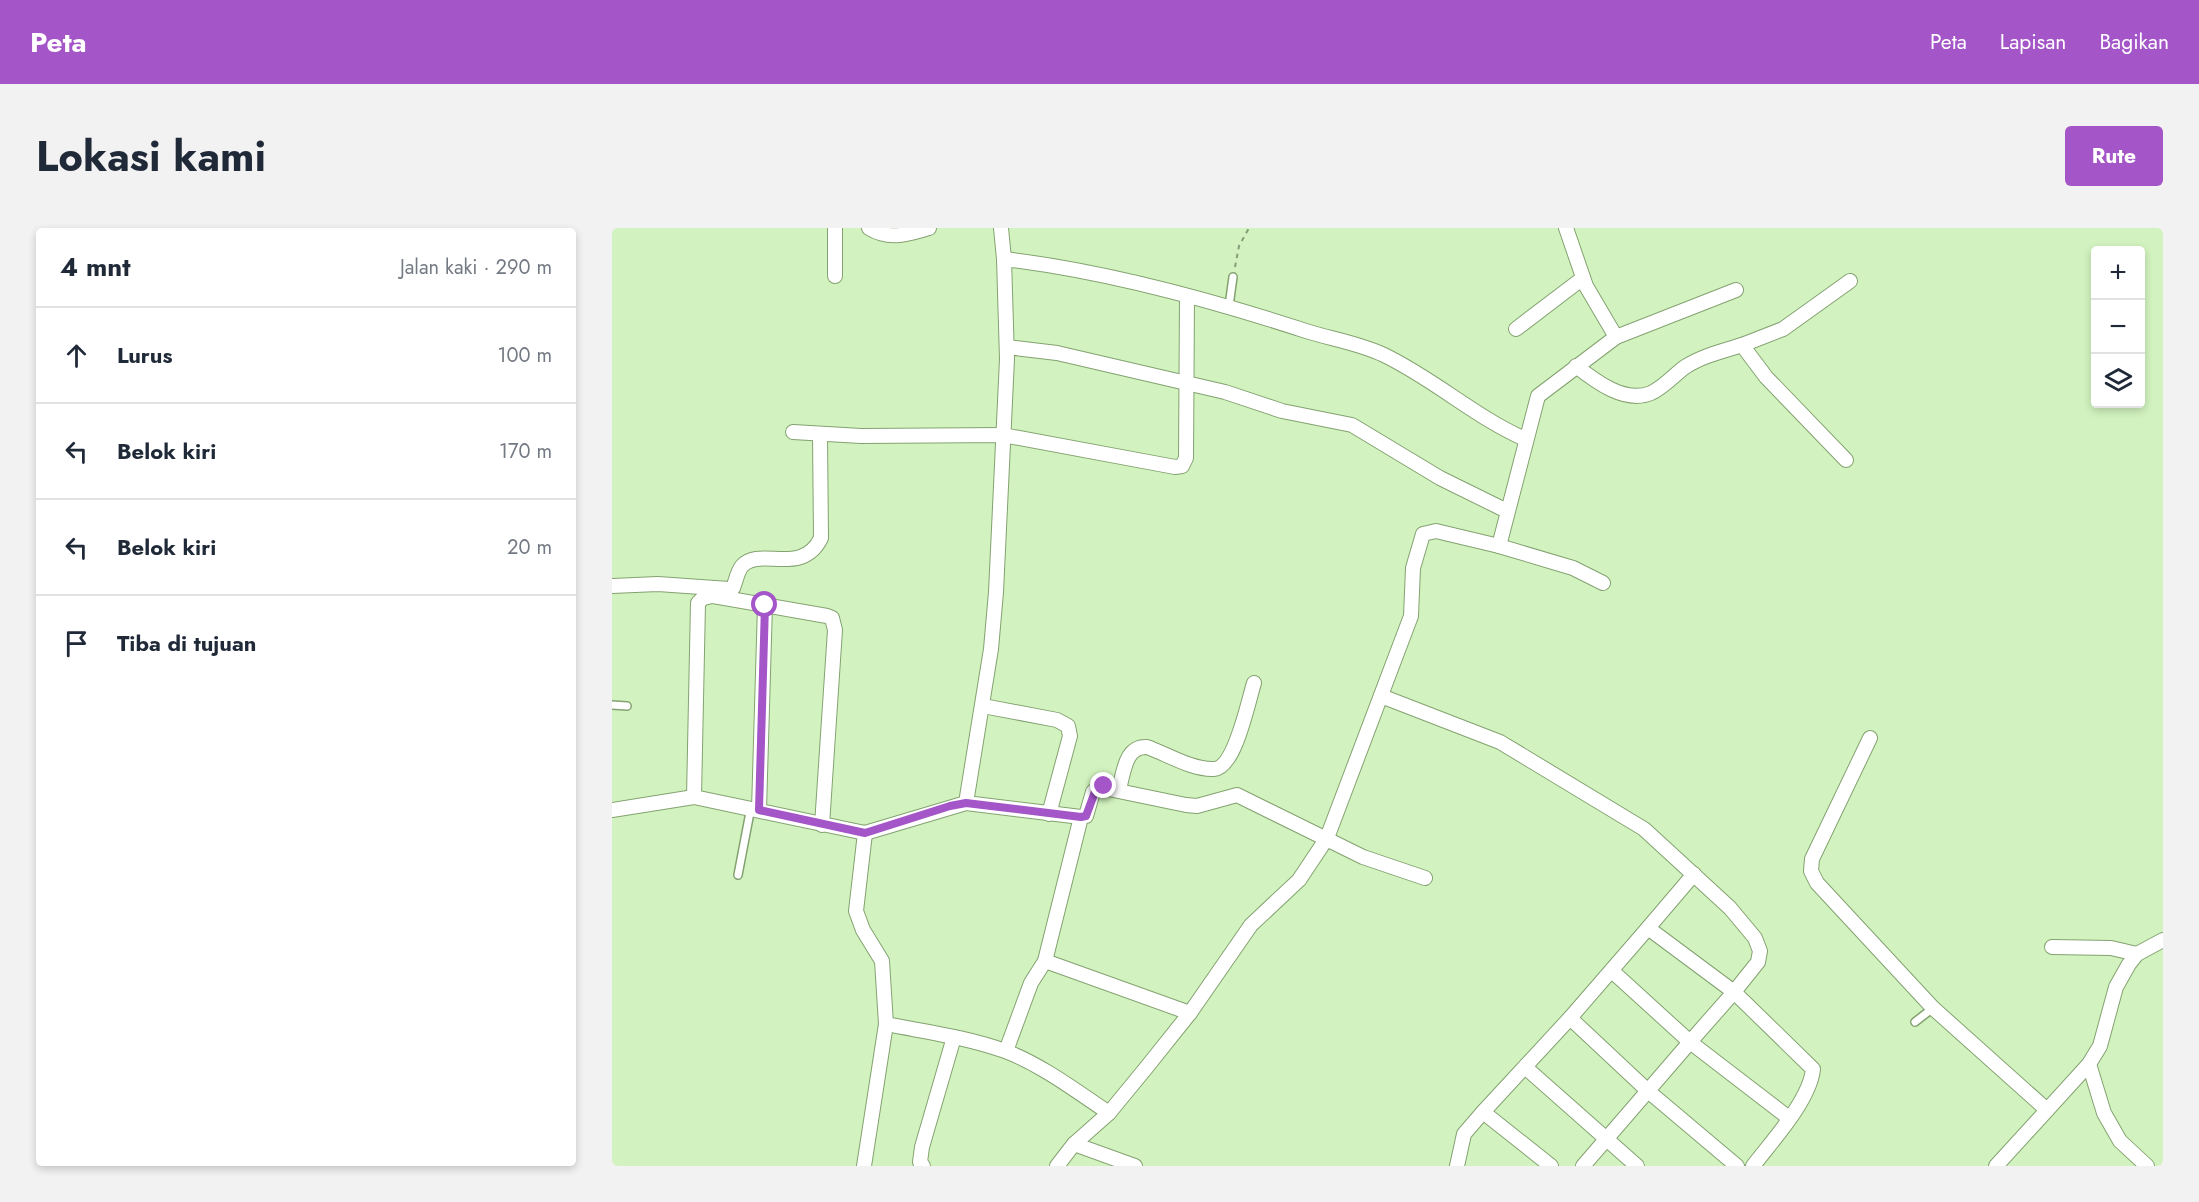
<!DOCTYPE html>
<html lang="id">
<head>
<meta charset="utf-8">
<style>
  body { margin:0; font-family:Jost,sans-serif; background:#f2f2f3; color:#1f2937 }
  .controls { position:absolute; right:18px; top:18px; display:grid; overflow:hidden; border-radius:6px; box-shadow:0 3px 9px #0003 }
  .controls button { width:54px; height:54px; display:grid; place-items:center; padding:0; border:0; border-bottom:2px solid #e0e1e3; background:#fff; color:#1f2937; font:30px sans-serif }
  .stop { position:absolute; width:18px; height:18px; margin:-14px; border:4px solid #a456c8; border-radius:50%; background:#fff }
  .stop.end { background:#a456c8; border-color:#fff; box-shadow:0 2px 6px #0008 }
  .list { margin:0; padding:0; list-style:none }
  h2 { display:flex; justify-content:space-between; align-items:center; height:78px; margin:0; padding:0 24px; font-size:26px }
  h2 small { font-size:20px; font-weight:400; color:#747a83 }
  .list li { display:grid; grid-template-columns:39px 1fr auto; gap:18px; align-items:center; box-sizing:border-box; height:96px; padding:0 24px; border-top:2px solid #e0e1e3 }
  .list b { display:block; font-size:22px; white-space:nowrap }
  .list em { font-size:20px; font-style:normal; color:#747a83 }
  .icon { flex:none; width:33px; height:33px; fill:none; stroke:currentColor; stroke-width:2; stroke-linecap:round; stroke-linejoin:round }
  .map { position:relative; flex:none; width:1551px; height:938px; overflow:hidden; border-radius:6px }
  header { display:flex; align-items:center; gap:36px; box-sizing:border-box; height:84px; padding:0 30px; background:#a456c8; color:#fff }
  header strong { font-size:28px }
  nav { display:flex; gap:33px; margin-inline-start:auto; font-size:21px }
  .intro { display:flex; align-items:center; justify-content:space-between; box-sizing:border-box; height:144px; padding:0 36px }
  h1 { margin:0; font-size:42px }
  .button { padding:15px 27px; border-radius:6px; background:#a456c8; color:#fff; font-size:21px; font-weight:700 }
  main { display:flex; gap:36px; padding:0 36px }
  aside { flex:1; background:#fff; border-radius:6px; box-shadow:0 3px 9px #0003 }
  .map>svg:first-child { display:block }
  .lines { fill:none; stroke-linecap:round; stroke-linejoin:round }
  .lane-casing { stroke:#84a271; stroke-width:10 }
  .street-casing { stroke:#84a271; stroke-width:16 }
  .path { stroke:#869d78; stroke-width:2; stroke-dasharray:4.5 4.5; stroke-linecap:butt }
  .lane { stroke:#fff; stroke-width:7 }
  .street { stroke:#fff; stroke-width:14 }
  .route { stroke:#a456c8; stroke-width:8 }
</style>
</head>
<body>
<header>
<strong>Peta</strong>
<nav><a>Peta</a><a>Lapisan</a><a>Bagikan</a></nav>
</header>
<div class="intro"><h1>Lokasi kami</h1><a class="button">Rute</a></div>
<main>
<aside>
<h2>4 mnt<small>Jalan kaki · 290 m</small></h2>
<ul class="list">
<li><svg class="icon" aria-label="ahead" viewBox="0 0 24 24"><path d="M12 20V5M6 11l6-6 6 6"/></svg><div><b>Lurus</b></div><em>100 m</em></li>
<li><svg class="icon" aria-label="left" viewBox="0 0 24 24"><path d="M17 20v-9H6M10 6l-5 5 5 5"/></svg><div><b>Belok kiri</b></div><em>170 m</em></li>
<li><svg class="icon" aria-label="left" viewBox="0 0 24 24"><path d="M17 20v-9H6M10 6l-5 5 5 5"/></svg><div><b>Belok kiri</b></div><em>20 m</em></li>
<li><svg class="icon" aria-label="arrive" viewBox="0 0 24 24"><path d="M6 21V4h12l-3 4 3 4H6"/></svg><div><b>Tiba di tujuan</b></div></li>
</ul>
</aside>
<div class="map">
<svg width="1551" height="938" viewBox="0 0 1551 938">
  <rect width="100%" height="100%" fill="#d2f3bf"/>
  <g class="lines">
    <g class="lane-casing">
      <g id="lane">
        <polyline points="617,78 621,49"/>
        <polyline points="0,477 15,478"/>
        <polyline points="126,647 139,579"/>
        <polyline points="1303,794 1321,780"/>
      </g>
    </g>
    <g class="street-casing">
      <g id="street">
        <path d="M257,0C278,13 296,6 317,0"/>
        <polyline points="389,0 392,31"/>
        <polyline points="954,0 974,58 1004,109"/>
        <polyline points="223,48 223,0"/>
        <polyline points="904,101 971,50"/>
        <polyline points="1130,117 1171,101 1238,53"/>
        <polyline points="395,119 445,125 613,164 670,183 740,197 828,250 895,283"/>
        <path d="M964,138C983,153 1013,176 1039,165C1052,159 1062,147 1073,139C1090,128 1111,123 1130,117L1154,149L1234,232"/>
        <polyline points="181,204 249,208 391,207 563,239 570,238 574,230 575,68"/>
        <polyline points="887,318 961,340 991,355"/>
        <path d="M0,358L46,356L117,361L121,360C124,353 125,344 130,338C148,318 190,349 209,310L208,207"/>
        <path d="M769,468L888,514L1032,601L1118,680L1143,710L1148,723L1146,734L1122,764L1201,841C1198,872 1160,913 1141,938"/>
        <polyline points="371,478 445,492 456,498 458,508 437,586"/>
        <polyline points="1258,510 1200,631 1199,643 1205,655 1321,780 1435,882"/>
        <path d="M507,561C512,544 513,518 535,519C555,526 580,542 602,541C623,540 636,474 642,455"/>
        <polyline points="82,569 86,375 91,370 101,368 215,388 220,390 223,402 210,597"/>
        <path d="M354,575L379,421L384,364L395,131L392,31C494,43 596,71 694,103C719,111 747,115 772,127C822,151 863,189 913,211"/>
        <polyline points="0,582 82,569 253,605 354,575 469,589 474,588 481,564 487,559 574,577 585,578 625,567 751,629 813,650"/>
        <polyline points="147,582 153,377"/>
        <polyline points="1082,646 1036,700 1122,764 1078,814 1177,890"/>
        <polyline points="1036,700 958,790 1036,863 1125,938"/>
        <polyline points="1440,719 1499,720 1525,726"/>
        <polyline points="433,733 578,785"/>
        <path d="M274,796C314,804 354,809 393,823C430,837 464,863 497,885"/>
        <polyline points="394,823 419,755 433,733 469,589"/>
        <polyline points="1477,836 1492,885 1508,913 1535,938"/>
        <polyline points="913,839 1025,938"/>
        <polyline points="462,916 523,938"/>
        <polyline points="252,938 274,796 270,733 251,702 244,683 253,605"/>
        <polyline points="311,938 308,934 310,919 342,809"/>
        <polyline points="445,938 462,916 497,885 534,840 578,785 639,697 687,652 715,610 799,388 801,340 811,306 824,303 887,318 926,168 1004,109 1124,62"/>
        <polyline points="845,938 852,906 871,884"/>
        <polyline points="939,938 871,884 958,790"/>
        <polyline points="971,938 1078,814 1000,743"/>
        <polyline points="1384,938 1477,836 1488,818 1504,759 1517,736 1525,726 1551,712"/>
      </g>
    </g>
    <polyline class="path" points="623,39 627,18 637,0"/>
    <use href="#lane" class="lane"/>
    <use href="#street" class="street"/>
  </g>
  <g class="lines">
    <polyline class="route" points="153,377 147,582 253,605 338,578 354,575 469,589 474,588 484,561 492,558"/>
  </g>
</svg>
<div class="controls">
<button>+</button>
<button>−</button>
<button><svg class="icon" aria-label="layers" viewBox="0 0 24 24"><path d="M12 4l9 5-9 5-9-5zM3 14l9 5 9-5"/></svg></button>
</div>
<div class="stop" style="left:153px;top:377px"></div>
<div class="stop end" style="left:492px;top:558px"></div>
</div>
</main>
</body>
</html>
